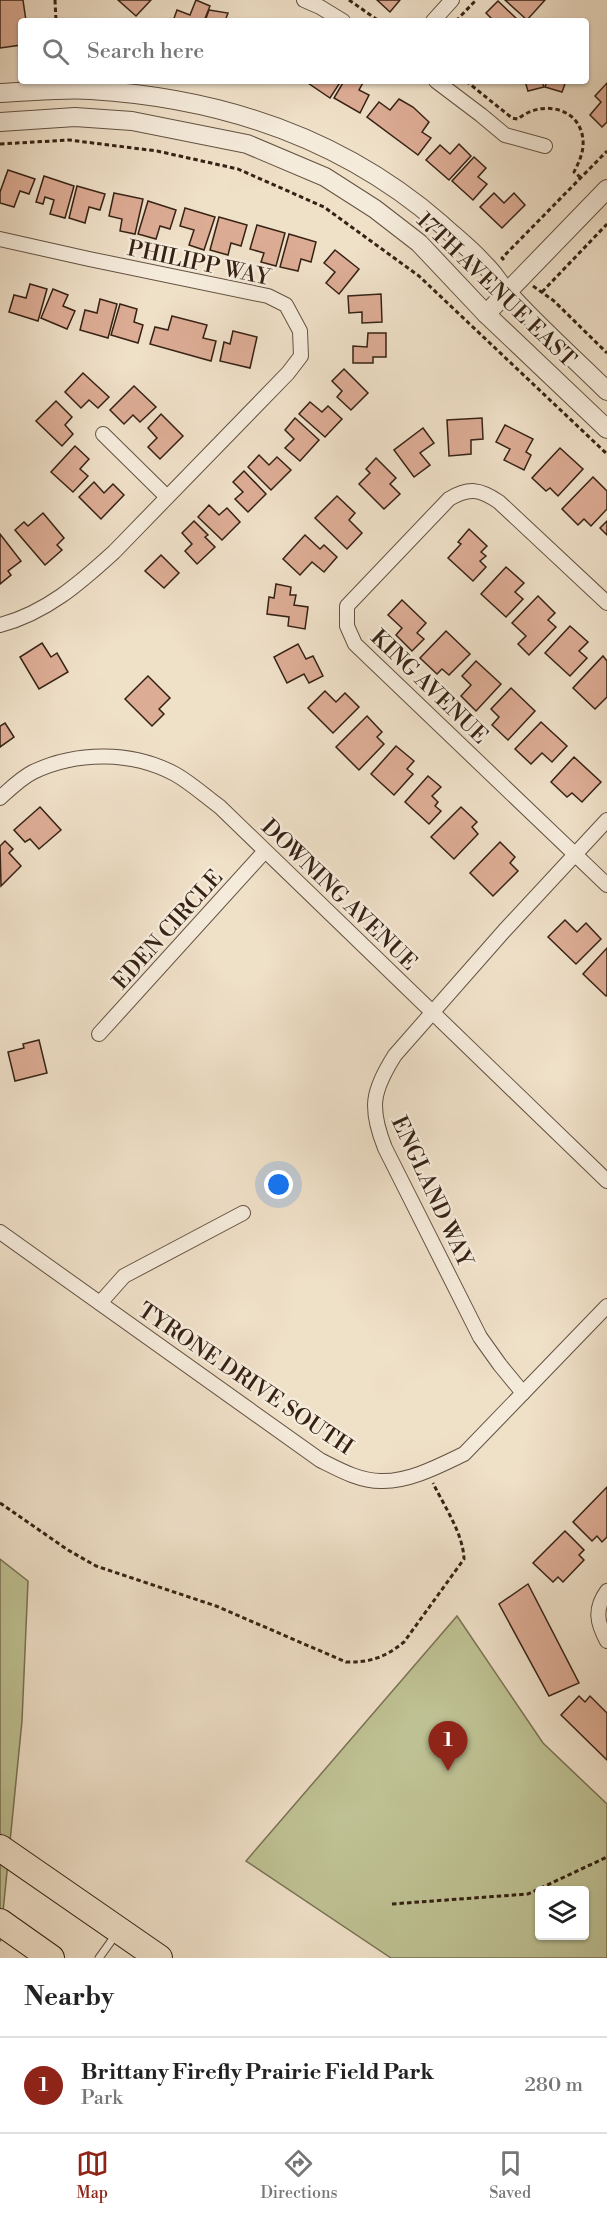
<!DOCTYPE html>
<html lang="en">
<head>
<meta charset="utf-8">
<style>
  body { margin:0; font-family:"Libre Bodoni",serif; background:#f6f6f6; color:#222 }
  .controls { position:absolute; right:18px; bottom:18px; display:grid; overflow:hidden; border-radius:6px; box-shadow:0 2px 4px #0004 }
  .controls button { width:54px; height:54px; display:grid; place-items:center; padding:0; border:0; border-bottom:2px solid #e0e0e0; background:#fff; color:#222; font:30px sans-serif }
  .you { position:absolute; left:279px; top:1185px; width:21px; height:21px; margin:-15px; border:4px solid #fff; border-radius:50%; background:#1a73e8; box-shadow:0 0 0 9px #1a73e833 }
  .badge { display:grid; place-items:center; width:39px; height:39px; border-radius:50%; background:#8f2418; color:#fff; font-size:20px; font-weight:700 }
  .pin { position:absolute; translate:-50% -50px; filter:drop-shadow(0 2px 3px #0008) }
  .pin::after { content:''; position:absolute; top:32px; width:21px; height:18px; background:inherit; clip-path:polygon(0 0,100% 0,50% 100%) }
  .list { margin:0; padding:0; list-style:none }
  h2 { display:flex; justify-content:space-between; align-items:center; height:78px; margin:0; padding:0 24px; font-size:26px }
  h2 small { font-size:20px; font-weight:400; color:#767676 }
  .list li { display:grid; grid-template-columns:39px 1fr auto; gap:18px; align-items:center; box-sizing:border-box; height:96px; padding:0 24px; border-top:2px solid #e0e0e0 }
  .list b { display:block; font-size:22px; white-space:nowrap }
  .list p { margin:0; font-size:20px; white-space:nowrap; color:#767676 }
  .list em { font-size:20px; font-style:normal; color:#767676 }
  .icon { flex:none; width:33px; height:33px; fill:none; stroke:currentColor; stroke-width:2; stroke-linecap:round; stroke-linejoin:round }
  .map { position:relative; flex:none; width:607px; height:1958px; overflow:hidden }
  .search { position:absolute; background:#fff; box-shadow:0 2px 4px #0004; left:18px; right:18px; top:18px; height:66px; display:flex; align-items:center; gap:15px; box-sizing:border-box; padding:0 21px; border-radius:6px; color:#767676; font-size:22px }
  .sheet { height:174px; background:#fff }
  nav { display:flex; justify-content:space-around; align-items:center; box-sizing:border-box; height:84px; border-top:2px solid #e0e0e0; background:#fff; font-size:16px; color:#767676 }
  nav a { display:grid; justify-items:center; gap:3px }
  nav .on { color:#8f2418 }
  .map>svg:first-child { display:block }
  .green { fill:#bec193; stroke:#7a7254; stroke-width:1.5; fill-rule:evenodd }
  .building { fill:#ddac95; stroke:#362215; stroke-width:1.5 }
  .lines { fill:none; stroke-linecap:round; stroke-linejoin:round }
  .service-casing { stroke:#645242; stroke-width:9 }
  .minor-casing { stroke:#645242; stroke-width:16 }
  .tertiary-casing { stroke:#645242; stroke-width:20 }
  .motorway-casing { stroke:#362215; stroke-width:28 }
  .path { stroke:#362215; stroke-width:3; stroke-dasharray:4.5 3; stroke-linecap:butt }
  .service { stroke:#f5ebdb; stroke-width:7 }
  .minor { stroke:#f5ebdb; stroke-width:14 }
  .tertiary { stroke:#f5ebdb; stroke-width:18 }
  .motorway { stroke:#efe0c8; stroke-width:26 }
  .labels { text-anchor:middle; stroke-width:5; stroke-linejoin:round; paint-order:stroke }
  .street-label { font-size:22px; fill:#362215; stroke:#f5ebdb }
</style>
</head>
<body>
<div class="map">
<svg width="607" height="1958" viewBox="0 0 607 1958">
  <rect width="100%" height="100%" fill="#efe0c8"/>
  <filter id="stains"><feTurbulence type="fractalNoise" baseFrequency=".00333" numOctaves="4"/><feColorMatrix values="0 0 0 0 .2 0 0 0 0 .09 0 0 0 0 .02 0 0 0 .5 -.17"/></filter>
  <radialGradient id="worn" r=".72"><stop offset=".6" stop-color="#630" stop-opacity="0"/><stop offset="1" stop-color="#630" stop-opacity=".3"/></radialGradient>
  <g class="green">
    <polygon points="0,1559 28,1581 22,1721 0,1942"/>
    <path d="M457,1616L543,1743L607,1804V1958H391L246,1861ZM540,1890H584V1936H540Z"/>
  </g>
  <g class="building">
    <polygon points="0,0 23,0 26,21 21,21 21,45 0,48"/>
    <polygon points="118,0 151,0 136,16"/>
    <polygon points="196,0 210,6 204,21 173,21 177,10 190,15"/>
    <polygon points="377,0 400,0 390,12"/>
    <polygon points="505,0 545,0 527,20"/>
    <polygon points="498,1 519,21 494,21 486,13"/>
    <polygon points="209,10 228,13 225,21 205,21"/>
    <polygon points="305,81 341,81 330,98"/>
    <polygon points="344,81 364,81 359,90 369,95 360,113 334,98"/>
    <polygon points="525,81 542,81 544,87 528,91"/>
    <polygon points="547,81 566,81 562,92 545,87"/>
    <polygon points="607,83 607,122 602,127 590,115 601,102 595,96"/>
    <polygon points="399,99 413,107 429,122 422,132 431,138 418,155 367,117 379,102 390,110"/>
    <polygon points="459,144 471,156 449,180 426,160 440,145 450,154"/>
    <polygon points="474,157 486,168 478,177 487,184 473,200 452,181"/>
    <polygon points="8,170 35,179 29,194 20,191 14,207 0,203 0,192"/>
    <polygon points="44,176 74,186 65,218 50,214 54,200 45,197 43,204 36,202"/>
    <polygon points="77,186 105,194 100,210 89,207 85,223 69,218"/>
    <polygon points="114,193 143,199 135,234 120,231 122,219 109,216"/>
    <polygon points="494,193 504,203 514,193 525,205 502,228 480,207"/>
    <polygon points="148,201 176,210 170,229 160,226 156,239 138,234"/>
    <polygon points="185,208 215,217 204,250 189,245 194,230 180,226"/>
    <polygon points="219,217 247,225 241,246 231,243 228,255 210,250"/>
    <polygon points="257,225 285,233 276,266 261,262 264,253 250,249"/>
    <polygon points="289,234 316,242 311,262 301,259 298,271 280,267"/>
    <polygon points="335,250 359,269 339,294 326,283 335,272 324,263"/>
    <polygon points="30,284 47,289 38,321 9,312 14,295 26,298"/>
    <polygon points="53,289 68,295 63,306 75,311 67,329 41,318"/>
    <polygon points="381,294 382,322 362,323 362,312 349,313 348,296"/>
    <polygon points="100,299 117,304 108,338 80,330 85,310 97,313"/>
    <polygon points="120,304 137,309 134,322 143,325 138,343 111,335"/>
    <polygon points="172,316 207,325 203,338 216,341 211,361 150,344 155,327 168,330"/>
    <polygon points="233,331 257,337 250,368 220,361 224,342 230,344"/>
    <polygon points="368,333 386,333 386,357 373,357 373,363 353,363 353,346 367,347"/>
    <polygon points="344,369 368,393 351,410 337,397 342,391 332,381"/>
    <polygon points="83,373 109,397 98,408 89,400 81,408 65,392"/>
    <polygon points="134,386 156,407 140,422 133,415 124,424 110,410"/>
    <polygon points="56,401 72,417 65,425 73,434 62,446 36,421"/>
    <polygon points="310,402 322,412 328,406 342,419 325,437 299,414"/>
    <polygon points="161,414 183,436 160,459 148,447 157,438 148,428"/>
    <polygon points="295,418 319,440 300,461 285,448 294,439 285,430"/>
    <polygon points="482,418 483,439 471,440 471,454 449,456 447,420"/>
    <polygon points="505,425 533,439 526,452 531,455 524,470 504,460 510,449 496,442"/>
    <polygon points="423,428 434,443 420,453 430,465 414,477 394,450"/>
    <polygon points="75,446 89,459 80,469 88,476 73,492 51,472"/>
    <polygon points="560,448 583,469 558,496 550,488 546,491 532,478"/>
    <polygon points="259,455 269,465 277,457 291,470 271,490 248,467"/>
    <polygon points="376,458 396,478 390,484 400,494 384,509 359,484 370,473 366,469"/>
    <polygon points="244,471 266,494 248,512 235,499 243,492 233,482"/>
    <polygon points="593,477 607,491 607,509 591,526 584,519 578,525 562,509"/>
    <polygon points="94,482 104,493 113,484 124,495 101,519 79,497"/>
    <polygon points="337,496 355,513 349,520 362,533 347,549 315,518"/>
    <polygon points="209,505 219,515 227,508 240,522 222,540 198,517"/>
    <polygon points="43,513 64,538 57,545 62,550 45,565 15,530 24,522 28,526"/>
    <polygon points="194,521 208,535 205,537 215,547 197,564 185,551 192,544 182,533"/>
    <polygon points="607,521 607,535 600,528"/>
    <polygon points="469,529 487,546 481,552 486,556 480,561 486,567 473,581 448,558 461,544 458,542"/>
    <polygon points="0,534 21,561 8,571 11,575 0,584"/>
    <polygon points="305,535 320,549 324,545 337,557 324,572 312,562 300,575 283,559"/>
    <polygon points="161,555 179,573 164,588 145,571"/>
    <polygon points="506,567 524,583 515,592 523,599 506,617 481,594"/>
    <polygon points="276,584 291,587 290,595 296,595 294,605 308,607 305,629 288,626 289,617 267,614 269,597 274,598"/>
    <polygon points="538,596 555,613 548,620 556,627 529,655 518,644 526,636 512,623"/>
    <polygon points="402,600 426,623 417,633 424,639 412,651 396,635 402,628 388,615"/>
    <polygon points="570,626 588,642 579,651 587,658 570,676 545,653"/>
    <polygon points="446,631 470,654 449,675 442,669 437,674 420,658"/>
    <polygon points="42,643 51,657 57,653 68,672 39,689 20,657"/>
    <polygon points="298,644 306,659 313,656 323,676 309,683 304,674 287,683 274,657"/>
    <polygon points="603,656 607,661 607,697 595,709 573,688"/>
    <polygon points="476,661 501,684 476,711 461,696 471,685 462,676"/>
    <polygon points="148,676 170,698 159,709 164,714 152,726 125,699"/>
    <polygon points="511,688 535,711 508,740 492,725 499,717 491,709"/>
    <polygon points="325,691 336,702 345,693 359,707 333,733 308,708"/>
    <polygon points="367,716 382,732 377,737 384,744 359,770 336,747"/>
    <polygon points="541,722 567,746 552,762 542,753 531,764 515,749"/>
    <polygon points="5,723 14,737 0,747 0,726"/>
    <polygon points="396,746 414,761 407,769 413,774 394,795 371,774"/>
    <polygon points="574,757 601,782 582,802 572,793 567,797 551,782"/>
    <polygon points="428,776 441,787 432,796 438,802 435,806 441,811 429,824 405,802"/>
    <polygon points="40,807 61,830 39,849 30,839 25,842 14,830"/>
    <polygon points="461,807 477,822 472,827 478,834 454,859 431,837"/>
    <polygon points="5,841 13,849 9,853 21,866 1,886 0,846"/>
    <polygon points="500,842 515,857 510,863 518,871 493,896 470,873"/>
    <polygon points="565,920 577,932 586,923 601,939 576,964 548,937"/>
    <polygon points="607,948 607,995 606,996 583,974"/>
    <polygon points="39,1040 47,1073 15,1081 8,1052 24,1048 23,1044"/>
    <polygon points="607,1487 607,1537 602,1542 597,1536 592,1541 573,1522"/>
    <polygon points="565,1531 584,1550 579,1555 584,1560 563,1582 558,1577 553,1582 533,1563"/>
    <polygon points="528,1584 579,1683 549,1696 499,1604"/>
    <polygon points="579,1696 585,1702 590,1696 607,1713 607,1760 561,1715"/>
  </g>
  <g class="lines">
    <g class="service-casing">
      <polyline id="service" points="99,1958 117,1933"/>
    </g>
    <g class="minor-casing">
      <g id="minor">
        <polyline points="304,0 320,7 343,21"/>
        <polyline points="433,21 452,0"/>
        <polyline points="436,81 481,115 505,135 545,146"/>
        <path d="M0,239L89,259L268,296L286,305L300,331L301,356L288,373L114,552C80,583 46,613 0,625"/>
        <polyline points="103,434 167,497"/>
        <path d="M607,603L499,502C480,489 469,487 449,499L347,606V626L355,644L607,885"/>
        <path d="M0,798C10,789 21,778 33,772C77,751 132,751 175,774C191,783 205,796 220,807L607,1181"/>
        <polyline points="99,1034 265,851"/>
        <path d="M0,1232L320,1460C338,1469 359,1481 381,1481C409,1482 439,1466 464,1454L607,1306"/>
        <polyline points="100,1303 124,1276 243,1213"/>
        <path d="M523,1393L500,1365L480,1337L385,1148C369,1108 372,1091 395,1055L504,931L607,820"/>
        <path d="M607,1591C594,1609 597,1623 607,1641"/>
      </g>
    </g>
    <g class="tertiary-casing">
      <g id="tertiary">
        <path d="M0,93C30,92 61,88 91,90C220,98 342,138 441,224C455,237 471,249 484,264C493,272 499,283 507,292C538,327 574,358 607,391"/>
        <polyline points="0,122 75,117 132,121 247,144 325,177 375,209 419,243 486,314 607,429"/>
        <polyline points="486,314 607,189"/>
      </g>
    </g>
    <g class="motorway-casing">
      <g id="motorway">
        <polyline points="0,1848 159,1958"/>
        <polyline points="0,1922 51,1958"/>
      </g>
    </g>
    <g class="path">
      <polyline points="55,0 56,21"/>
      <polyline points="349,0 379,21"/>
      <polyline points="456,21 476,0"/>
      <path d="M466,81L512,118L518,119C540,100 580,106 583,140C584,152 579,162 574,172L580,177"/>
      <polyline points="0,144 69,140 157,151 238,169 324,207 419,276 607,454"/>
      <polyline points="504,260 502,258 607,151"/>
      <polyline points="533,286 554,301 607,353"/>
      <polyline points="542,292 607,224"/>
      <path d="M0,1503L68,1550L96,1566L216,1606L346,1662C369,1663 386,1657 404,1642L464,1559C463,1533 444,1506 433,1483"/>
      <polyline points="392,1904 528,1894 607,1857"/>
    </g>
    <use href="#service" class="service"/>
    <use href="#minor" class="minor"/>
    <use href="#tertiary" class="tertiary"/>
    <use href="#motorway" class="motorway"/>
  </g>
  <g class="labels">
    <g class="street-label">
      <text transform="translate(199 262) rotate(12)" y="8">PHILIPP WAY</text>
      <text transform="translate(497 289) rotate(44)" y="8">17TH AVENUE EAST</text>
      <text transform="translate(430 686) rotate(44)" y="8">KING AVENUE</text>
      <text transform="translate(340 894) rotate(44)" y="8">DOWNING AVENUE</text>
      <text transform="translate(167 929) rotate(-48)" y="8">EDEN CIRCLE</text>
      <text transform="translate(433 1191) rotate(65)" y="8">ENGLAND WAY</text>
      <text transform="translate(246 1378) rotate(34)" y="8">TYRONE DRIVE SOUTH</text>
    </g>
  </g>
  <rect width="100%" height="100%" filter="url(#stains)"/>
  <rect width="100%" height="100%" fill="url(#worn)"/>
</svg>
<div class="controls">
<button><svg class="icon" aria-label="layers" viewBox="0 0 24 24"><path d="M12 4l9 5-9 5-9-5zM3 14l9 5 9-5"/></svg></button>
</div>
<div class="you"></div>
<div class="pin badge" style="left:448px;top:1771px">1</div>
<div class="search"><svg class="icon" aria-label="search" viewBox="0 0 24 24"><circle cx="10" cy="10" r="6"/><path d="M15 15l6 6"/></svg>Search here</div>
</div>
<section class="sheet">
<h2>Nearby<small></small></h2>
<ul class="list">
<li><span class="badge">1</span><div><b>Brittany Firefly Prairie Field Park</b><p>Park</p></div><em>280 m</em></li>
</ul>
</section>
<nav>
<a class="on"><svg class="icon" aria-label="map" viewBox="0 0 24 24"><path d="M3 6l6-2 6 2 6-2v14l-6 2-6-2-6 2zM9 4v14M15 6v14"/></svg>Map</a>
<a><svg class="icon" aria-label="directions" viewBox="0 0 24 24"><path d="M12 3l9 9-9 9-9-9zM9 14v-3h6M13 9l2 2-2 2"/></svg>Directions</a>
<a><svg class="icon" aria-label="saved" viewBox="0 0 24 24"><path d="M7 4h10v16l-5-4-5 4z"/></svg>Saved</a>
</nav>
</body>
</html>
